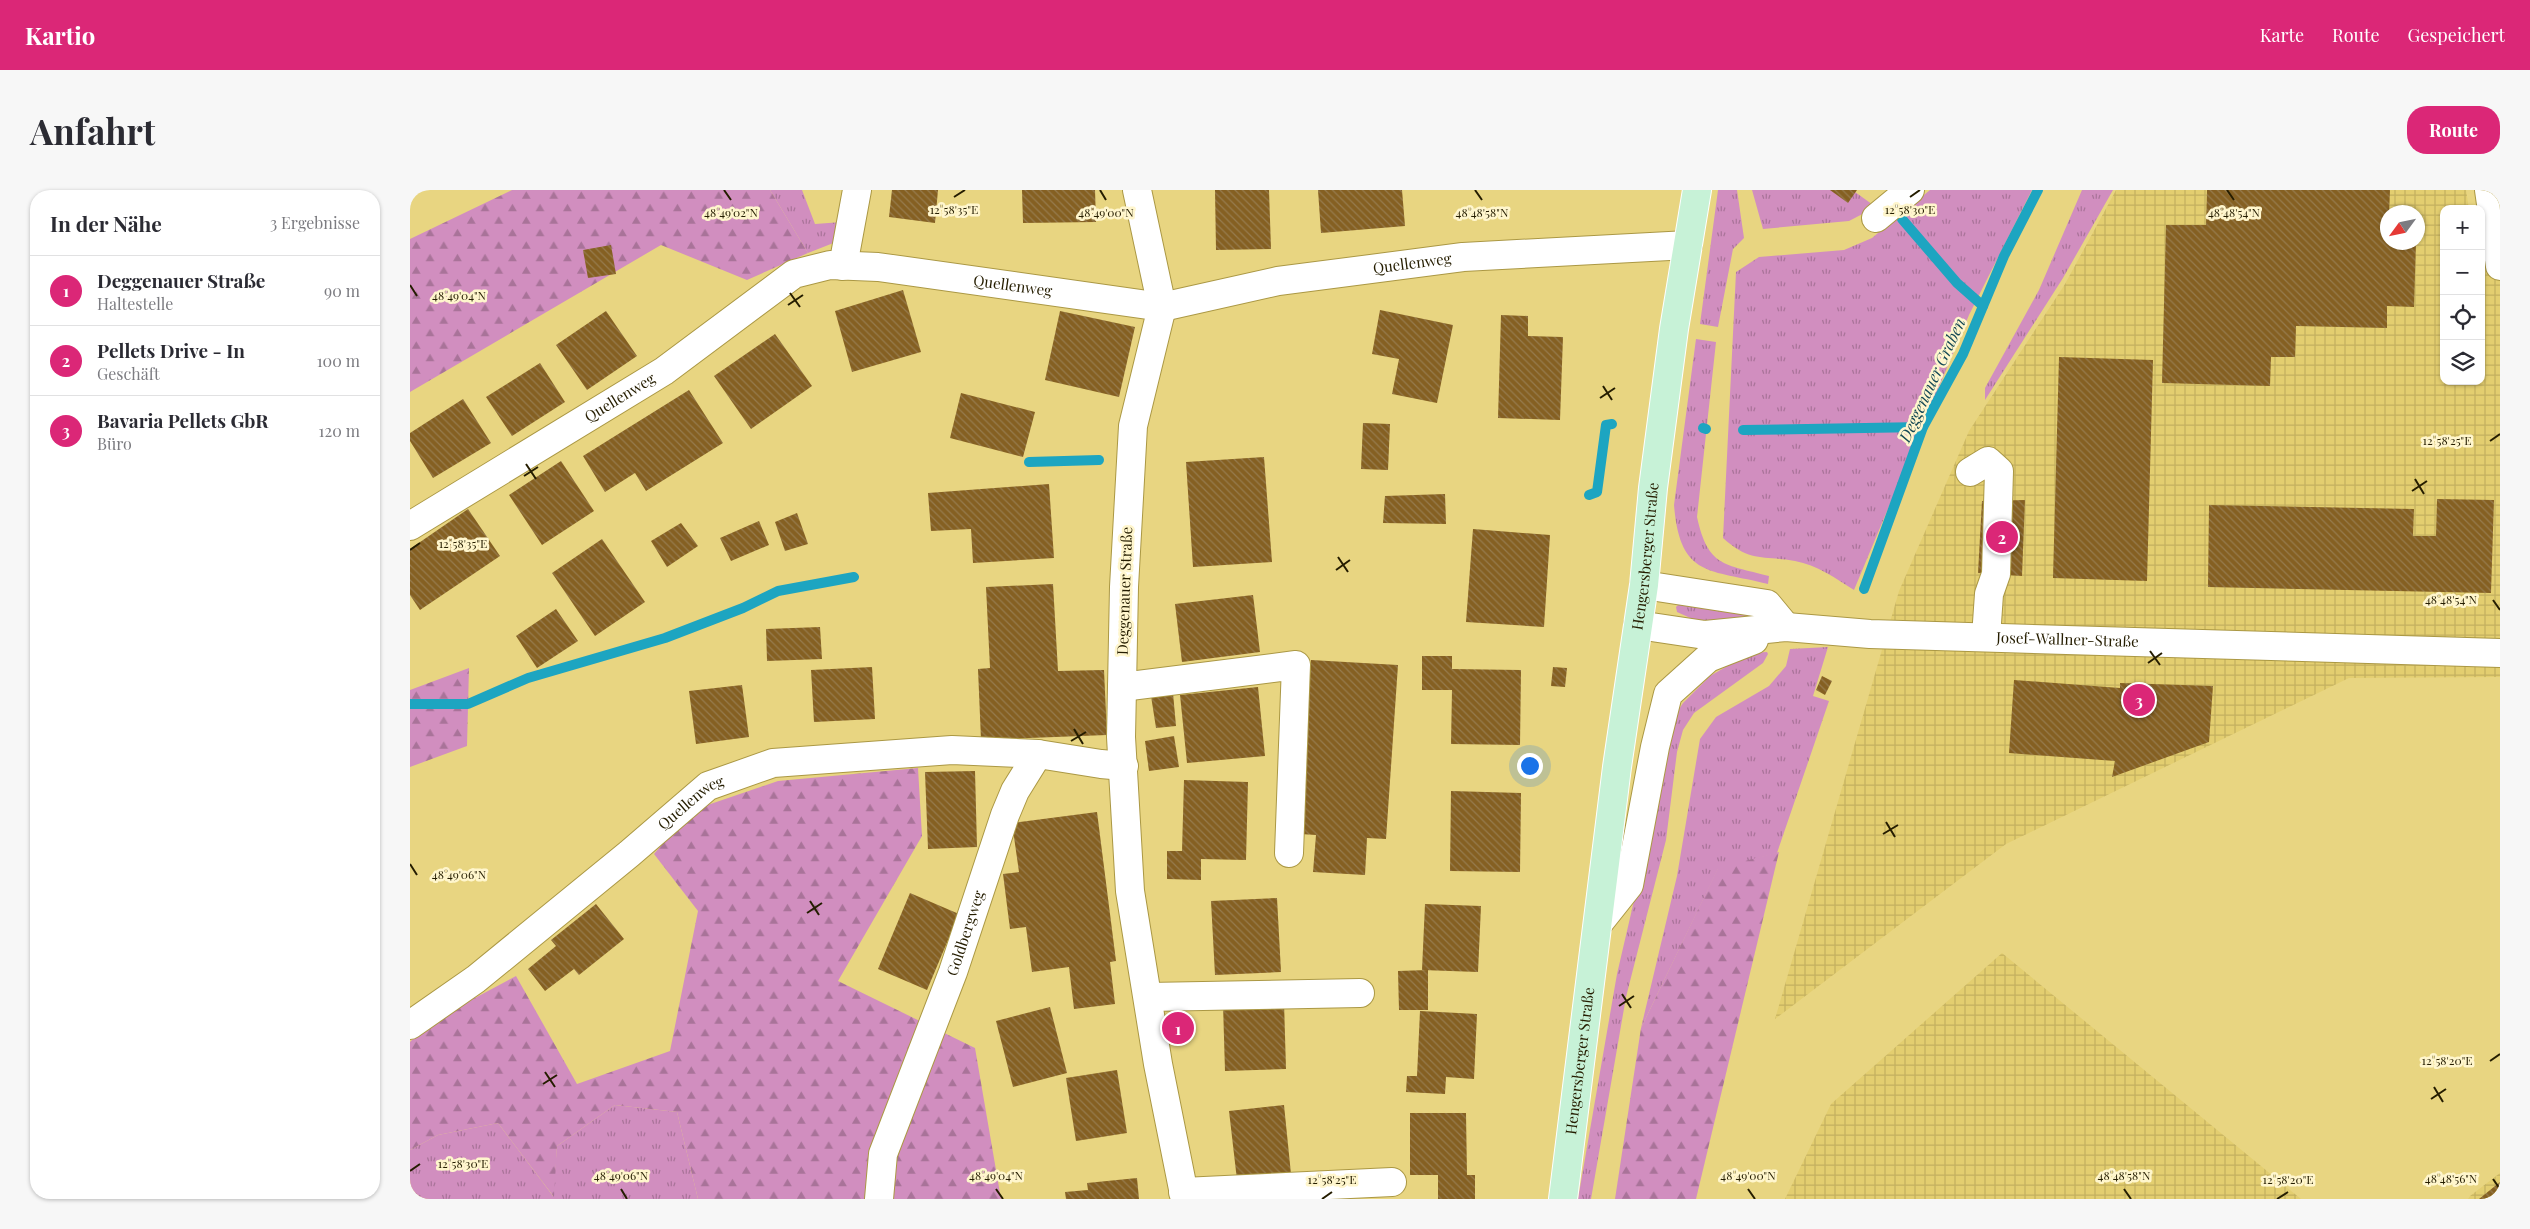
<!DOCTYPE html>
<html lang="de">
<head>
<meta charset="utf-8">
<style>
  body { margin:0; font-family:"Playfair Display",serif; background:#f7f7f7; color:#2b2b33 }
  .controls { position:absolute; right:15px; top:15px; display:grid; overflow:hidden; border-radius:10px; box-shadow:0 1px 4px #0004 }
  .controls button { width:45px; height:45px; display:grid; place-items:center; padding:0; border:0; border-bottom:1px solid #e1e1e2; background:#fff; color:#2b2b33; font:25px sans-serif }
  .compass { position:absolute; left:1970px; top:15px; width:45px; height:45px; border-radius:50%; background:#fff; box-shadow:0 1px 4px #0004; rotate:237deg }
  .you { position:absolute; left:1119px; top:575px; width:18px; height:18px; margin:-12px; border:4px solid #fff; border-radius:50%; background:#1a73e8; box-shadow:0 0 0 8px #1a73e833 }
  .badge { display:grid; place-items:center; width:32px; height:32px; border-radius:50%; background:#db2777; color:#fff; font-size:16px; font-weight:700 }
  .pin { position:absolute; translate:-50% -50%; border:2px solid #fff; box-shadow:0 1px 5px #0006 }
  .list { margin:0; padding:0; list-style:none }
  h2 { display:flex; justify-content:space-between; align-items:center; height:65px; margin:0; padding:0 20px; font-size:21px }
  h2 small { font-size:16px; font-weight:400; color:#7c7c81 }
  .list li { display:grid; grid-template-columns:32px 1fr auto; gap:15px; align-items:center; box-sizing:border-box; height:70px; padding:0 20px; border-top:1px solid #e1e1e2 }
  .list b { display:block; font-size:19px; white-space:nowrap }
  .list p { margin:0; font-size:16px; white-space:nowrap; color:#7c7c81 }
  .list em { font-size:16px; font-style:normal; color:#7c7c81 }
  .icon { flex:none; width:28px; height:28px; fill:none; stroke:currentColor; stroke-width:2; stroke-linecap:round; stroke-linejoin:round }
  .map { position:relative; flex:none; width:2090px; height:1009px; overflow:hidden; border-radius:20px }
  header { display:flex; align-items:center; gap:30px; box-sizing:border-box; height:70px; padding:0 25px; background:#db2777; color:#fff }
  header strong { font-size:24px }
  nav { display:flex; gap:28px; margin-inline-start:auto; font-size:18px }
  .intro { display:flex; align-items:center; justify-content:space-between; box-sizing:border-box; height:120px; padding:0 30px }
  h1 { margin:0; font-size:35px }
  .button { padding:12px 22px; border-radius:20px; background:#db2777; color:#fff; font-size:18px; font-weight:700 }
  main { display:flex; gap:30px; padding:0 30px }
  aside { flex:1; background:#fff; border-radius:20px; box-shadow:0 1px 4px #0004 }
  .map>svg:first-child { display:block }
  .industrial { fill:url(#industrial-grid); fill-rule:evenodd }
  .grass { fill:url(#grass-tufts) }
  .forest { fill:url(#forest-firs) }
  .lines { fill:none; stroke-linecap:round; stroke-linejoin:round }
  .stream { stroke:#1da5c1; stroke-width:10 }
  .building { fill:url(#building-back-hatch) }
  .minor-casing { stroke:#ab9844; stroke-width:30 }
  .major-casing { stroke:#fff; stroke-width:30 }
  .minor { stroke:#fff; stroke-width:28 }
  .major { stroke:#c7f2d7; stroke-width:28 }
  .ticks { fill:none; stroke:#251d00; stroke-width:2 }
  .labels { text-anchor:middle; stroke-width:5; stroke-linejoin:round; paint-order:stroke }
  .street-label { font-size:15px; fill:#251d00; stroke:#fff6cd }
  .water-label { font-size:16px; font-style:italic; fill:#144855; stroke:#fff6cd }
  .ticks-label { font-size:12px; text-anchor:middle; fill:#251d00; stroke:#fff6cd; stroke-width:5; stroke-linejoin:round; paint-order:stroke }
</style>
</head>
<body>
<header>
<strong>Kartio</strong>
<nav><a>Karte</a><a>Route</a><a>Gespeichert</a></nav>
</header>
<div class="intro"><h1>Anfahrt</h1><a class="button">Route</a></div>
<main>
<aside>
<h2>In der Nähe<small>3 Ergebnisse</small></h2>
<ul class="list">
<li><span class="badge">1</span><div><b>Deggenauer Straße</b><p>Haltestelle</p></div><em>90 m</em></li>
<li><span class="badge">2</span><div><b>Pellets Drive - In</b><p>Geschäft</p></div><em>100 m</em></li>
<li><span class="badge">3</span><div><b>Bavaria Pellets GbR</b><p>Büro</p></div><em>120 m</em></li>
</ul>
</aside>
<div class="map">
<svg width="2090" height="1009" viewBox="0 0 2090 1009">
  <defs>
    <pattern id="industrial-grid" width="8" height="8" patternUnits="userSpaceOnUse" patternTransform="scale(1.25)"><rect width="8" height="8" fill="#e3ce70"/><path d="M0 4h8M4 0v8" fill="none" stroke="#c3b05f"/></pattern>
    <pattern id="grass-tufts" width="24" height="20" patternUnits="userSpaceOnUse" patternTransform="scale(1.25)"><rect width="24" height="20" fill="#d18ebf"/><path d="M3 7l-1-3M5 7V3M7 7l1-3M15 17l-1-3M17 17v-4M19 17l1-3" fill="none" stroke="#a97399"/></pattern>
    <pattern id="forest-firs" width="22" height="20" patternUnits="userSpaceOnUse" patternTransform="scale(1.25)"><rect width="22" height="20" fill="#d18ebf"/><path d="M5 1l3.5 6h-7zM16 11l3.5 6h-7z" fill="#a97399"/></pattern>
    <pattern id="building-back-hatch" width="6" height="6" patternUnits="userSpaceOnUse" patternTransform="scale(1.25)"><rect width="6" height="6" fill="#856022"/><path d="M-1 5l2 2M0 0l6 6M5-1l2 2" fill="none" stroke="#967b4d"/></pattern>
  </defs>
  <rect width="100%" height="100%" fill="#e8d581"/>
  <g class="industrial">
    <path d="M1706,0H2056L2059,19H2034V191H2071V61L2090,58V487L1939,488L1596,654L1365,829L1489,401L1559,241L1655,94ZM1978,22H2008V52H1978Z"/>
    <polygon points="1592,763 1891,1009 1375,1009 1421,914"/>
    <polygon points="2090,983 2090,1009 2058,1009 2060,1006"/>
  </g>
  <g class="grass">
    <polygon points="360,0 392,0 405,34 432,32 426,52 398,63"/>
    <polygon points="1308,0 1327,0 1334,48 1323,59 1308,137 1290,134"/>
    <polygon points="1342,0 1420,0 1445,2 1466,17 1439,31 1353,39"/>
    <path d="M1520,0H1622L1559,125L1444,400C1425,388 1407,375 1385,371C1352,365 1341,373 1313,348L1326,82L1349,67L1434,60L1462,48Z"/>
    <polygon points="1672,0 1703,0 1653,88 1575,210 1575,198 1629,100"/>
    <path d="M1286,149L1306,152L1287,327C1298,377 1314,374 1359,386L1358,394C1299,379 1270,388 1264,315Z"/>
    <polygon points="1282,413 1359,429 1296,435 1267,422 1266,417 1269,414"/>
    <polygon points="1418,457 1403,506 1419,511 1367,663 1308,679 1231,838 1267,686 1290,549 1306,527 1359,496 1376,476 1380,459"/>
    <polygon points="1357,462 1358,464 1353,473 1284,523 1273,540 1267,562 1256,650 1216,807 1181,1009 1168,1009 1207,784 1239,646 1258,536 1273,513 1300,486 1340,463"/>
    <polygon points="205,915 267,922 288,1009 0,1009 0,960 28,945 88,933 143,1006 147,956"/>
  </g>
  <g class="forest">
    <polygon points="102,0 360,0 398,63 337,90 251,55 0,202 0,49"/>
    <polygon points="59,478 57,556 0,577 0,500"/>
    <polygon points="508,578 512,646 428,791 565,858 591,1009 288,1009 267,922 205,915 147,956 144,1007 88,933 28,945 0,960 0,852 20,832 106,786 167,894 260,861 288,721 244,664 280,621 368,591"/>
    <polygon points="1369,662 1286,1009 1205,1009 1231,838 1308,678"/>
  </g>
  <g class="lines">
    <g class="stream">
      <polyline points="1492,29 1547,93 1573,116"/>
      <polyline points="1293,238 1296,239"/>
      <polyline points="1333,240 1513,237"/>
      <polyline points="619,272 689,270"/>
      <polyline points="1179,305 1187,302 1196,235 1202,234"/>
      <polyline points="1454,399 1513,237 1553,164 1594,66 1628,0"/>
      <polyline points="0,514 58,514 118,488 255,448 333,418 368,401 444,387"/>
    </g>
  </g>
  <g class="building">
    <polygon points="482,0 528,0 525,33 479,27"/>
    <polygon points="612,0 685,0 686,32 613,33"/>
    <polygon points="805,0 859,0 861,59 806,60"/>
    <polygon points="908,0 992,0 995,36 911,43"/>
    <polygon points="1420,0 1447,0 1438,13"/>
    <polygon points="1797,0 1980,0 1978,52 2006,52 2004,117 1977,116 1977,138 1886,136 1885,167 1861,167 1860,196 1752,193 1756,35 1796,35"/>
    <polygon points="201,55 206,84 178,88 173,60"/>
    <polygon points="493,100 511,162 442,182 425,121"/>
    <polygon points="970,120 1043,135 1027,213 982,204 989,169 962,164"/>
    <polygon points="196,121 227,166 177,200 146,155"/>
    <polygon points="650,121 725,137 709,207 635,190"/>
    <polygon points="1091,125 1118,126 1118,146 1153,147 1150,230 1088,228"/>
    <polygon points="365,144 402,196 341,239 304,186"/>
    <polygon points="1649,167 1743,170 1737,391 1643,388"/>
    <polygon points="130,173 155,212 102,246 76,207"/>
    <polygon points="279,200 313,253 236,301 225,283 195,302 173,266"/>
    <polygon points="551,203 625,222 613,267 540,248"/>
    <polygon points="53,209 81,253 23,288 0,251 0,243"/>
    <polygon points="953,233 980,234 978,280 951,279"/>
    <polygon points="854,267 862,372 783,377 776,272"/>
    <polygon points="151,271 184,321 132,355 99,305"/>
    <polygon points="639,294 644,368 563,373 561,339 521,341 518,303"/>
    <polygon points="1035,304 1036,334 973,333 975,306"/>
    <polygon points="2027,309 2084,310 2081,403 1798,397 1799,315 2004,319 2003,346 2026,346"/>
    <polygon points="1615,310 1612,386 1568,383 1572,311"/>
    <polygon points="58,319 90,366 10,420 0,405 0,359"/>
    <polygon points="387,323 398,354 375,361 365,332"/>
    <polygon points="349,331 359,355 321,371 310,348"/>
    <polygon points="271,333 288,356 257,377 241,351"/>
    <polygon points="1063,339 1140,345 1134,437 1056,432"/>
    <polygon points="192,349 235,412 185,446 142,383"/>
    <polygon points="643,394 648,481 694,480 697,545 571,550 568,479 580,478 576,397"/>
    <polygon points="843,405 850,462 772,472 765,414"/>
    <polygon points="146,419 168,451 127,478 106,446"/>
    <polygon points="410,437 412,469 357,471 356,439"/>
    <polygon points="1012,466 1042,466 1042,479 1111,480 1110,555 1041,554 1042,500 1012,500"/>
    <polygon points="901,470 988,475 976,649 957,648 955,685 903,682 906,645 890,644"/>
    <polygon points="462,477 465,529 404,532 401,480"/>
    <polygon points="1143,477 1157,478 1155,497 1141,496"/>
    <polygon points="1412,486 1422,491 1415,505 1406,500"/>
    <polygon points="1604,490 1710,498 1710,493 1803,496 1799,552 1702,587 1705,571 1599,563"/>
    <polygon points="332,495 339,547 286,554 279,501"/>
    <polygon points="848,497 855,566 777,573 770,505"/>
    <polygon points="763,503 766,536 746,538 741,506"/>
    <polygon points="764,546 769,577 739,581 735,551"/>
    <polygon points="565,581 567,657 518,659 515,582"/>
    <polygon points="774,590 838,592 836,670 791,669 791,690 757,689 757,661 772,661"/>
    <polygon points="1041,601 1111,603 1110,682 1040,681"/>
    <polygon points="687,622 706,771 700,772 705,814 664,819 659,777 622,782 616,737 600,739 593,684 609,682 602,633"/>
    <polygon points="500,703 549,724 517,800 468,779"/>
    <polygon points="867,708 871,782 805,785 801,711"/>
    <polygon points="186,714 214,749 169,785 164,779 135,801 118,779 146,756 141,750"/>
    <polygon points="1015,714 1071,716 1068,782 1012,780"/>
    <polygon points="1018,780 1018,820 989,820 988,781"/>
    <polygon points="874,812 876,879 815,881 813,814"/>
    <polygon points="640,817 657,883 603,897 586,831"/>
    <polygon points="1010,821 1067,824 1064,889 1036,887 1035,904 996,902 997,886 1007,886"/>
    <polygon points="707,880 717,943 666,951 656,888"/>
    <polygon points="874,915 881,984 827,990 819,921"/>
    <polygon points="1000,923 1056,923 1057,985 1065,985 1065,1009 1028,1009 1028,985 1000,985"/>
    <polygon points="727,988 729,1009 656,1009 655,1002 678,1000 677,993"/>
    <polygon points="2090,992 2090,1009 2069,1009"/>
  </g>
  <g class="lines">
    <g class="minor-casing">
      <g id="minor">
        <polyline points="727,0 752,117 723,236 714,397 711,547 720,701 748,874 775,1009"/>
        <polyline points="2079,0 2090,76"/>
        <polyline points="1466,28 1500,0"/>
        <polyline points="433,76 447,0"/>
        <polyline points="1560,282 1578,271 1589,281 1586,384 1579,404 1576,447"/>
        <path id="s1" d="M0,336L254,181L384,84L420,75L468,77L752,117L868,91L1053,67L1278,55"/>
        <polyline points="1234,395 1357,414 1376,437"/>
        <path id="s2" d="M1228,435L1295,445L1376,437L1460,444L2090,463"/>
        <polyline points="712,497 886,475 879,663"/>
        <polyline points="1188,734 1219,695 1245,557 1258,504 1298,468 1344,450"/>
        <polyline points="738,807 950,803"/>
        <path id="s3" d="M0,835L66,789L219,664L298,596L363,573L542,560L628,564"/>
        <polyline points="773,1002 982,992"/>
        <path id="s4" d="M469,1009L473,964L543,782L595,625L605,601L628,564L691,574L714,576"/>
      </g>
    </g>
    <g class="major-casing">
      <g id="major">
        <path id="s5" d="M1153,1009L1207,577L1234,395L1243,298L1264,139L1287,0"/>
      </g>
    </g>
    <use href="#minor" class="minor"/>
    <use href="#major" class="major"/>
  </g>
  <path class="ticks" d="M314,0L321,10M690,0L696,10M1065,0L1072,10M1817,0L1824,10M544,7L555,0M1500,7L1510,0M0,95L7,106M380,103L390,117M378,115L393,105M1193,196L1202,210M1190,208L1205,198M2080,251L2090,244M116,274L126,289M114,286L128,277M2005,289L2014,304M2002,301L2017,291M0,360L10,353M928,367L938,382M926,380L940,370M2083,410L2090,420M1740,461L1750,475M1738,473L1752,463M664,539L673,554M661,551L676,542M1476,632L1485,647M1473,644L1488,635M0,674L7,685M400,711L409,725M397,723L412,713M1212,804L1221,818M1209,816L1224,806M2080,871L2090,864M135,882L145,897M133,894L147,885M2024,897L2033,912M2021,909L2036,899M0,981L10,974M2083,989L2090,999M211,999L217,1009M586,999L593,1009M1338,999L1345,1009M1714,999L1721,1009M912,1009L922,1002M1867,1009L1878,1002"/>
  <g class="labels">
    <g class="street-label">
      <text dy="5" stroke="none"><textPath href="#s1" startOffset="1086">Quellenweg</textPath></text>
      <text dy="5" stroke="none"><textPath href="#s1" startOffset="681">Quellenweg</textPath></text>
      <text dy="5" stroke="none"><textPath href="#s1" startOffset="246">Quellenweg</textPath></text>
      <text dy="5" stroke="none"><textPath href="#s5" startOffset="648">Hengersberger Straße</textPath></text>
      <text transform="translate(715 401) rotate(-88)" y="5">Deggenauer Straße</text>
      <text dy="5" stroke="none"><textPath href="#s2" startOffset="431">Josef-Wallner-Straße</textPath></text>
      <text dy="5" stroke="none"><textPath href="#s3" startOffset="359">Quellenweg</textPath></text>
      <text dy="5" stroke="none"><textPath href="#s4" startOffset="281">Goldbergweg</textPath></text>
      <text dy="5" stroke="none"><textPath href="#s5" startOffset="139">Hengersberger Straße</textPath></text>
    </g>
    <g class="water-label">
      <text transform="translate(1522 190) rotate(-65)" y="6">Deggenauer Graben</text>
    </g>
  </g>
  <g class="ticks-label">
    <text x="544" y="24">12°58'35"E</text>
    <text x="1500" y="24">12°58'30"E</text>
    <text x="321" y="27">48°49'02"N</text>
    <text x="696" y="27">48°49'00"N</text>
    <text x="1072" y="27">48°48'58"N</text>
    <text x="1824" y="27">48°48'54"N</text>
    <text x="49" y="110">48°49'04"N</text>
    <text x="2037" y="255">12°58'25"E</text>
    <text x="53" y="358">12°58'35"E</text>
    <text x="2041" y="414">48°48'54"N</text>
    <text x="49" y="689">48°49'06"N</text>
    <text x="2037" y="875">12°58'20"E</text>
    <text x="53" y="978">12°58'30"E</text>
    <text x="211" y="990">48°49'06"N</text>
    <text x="586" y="990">48°49'04"N</text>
    <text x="1338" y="990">48°49'00"N</text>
    <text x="1714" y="990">48°48'58"N</text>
    <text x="2041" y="993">48°48'56"N</text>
    <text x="922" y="994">12°58'25"E</text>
    <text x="1878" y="994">12°58'20"E</text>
  </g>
</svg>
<div class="controls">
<button>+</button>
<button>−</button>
<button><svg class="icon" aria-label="locate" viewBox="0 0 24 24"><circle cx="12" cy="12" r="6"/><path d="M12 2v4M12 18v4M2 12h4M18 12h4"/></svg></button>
<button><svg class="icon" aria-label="layers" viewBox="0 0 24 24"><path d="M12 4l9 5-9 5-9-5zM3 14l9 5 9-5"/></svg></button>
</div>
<svg class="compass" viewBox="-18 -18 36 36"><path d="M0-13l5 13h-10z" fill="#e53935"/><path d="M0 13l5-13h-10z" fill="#7c7c81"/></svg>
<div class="you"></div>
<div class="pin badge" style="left:768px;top:838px">1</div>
<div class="pin badge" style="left:1592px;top:347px">2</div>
<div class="pin badge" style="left:1729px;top:510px">3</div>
</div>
</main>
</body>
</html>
